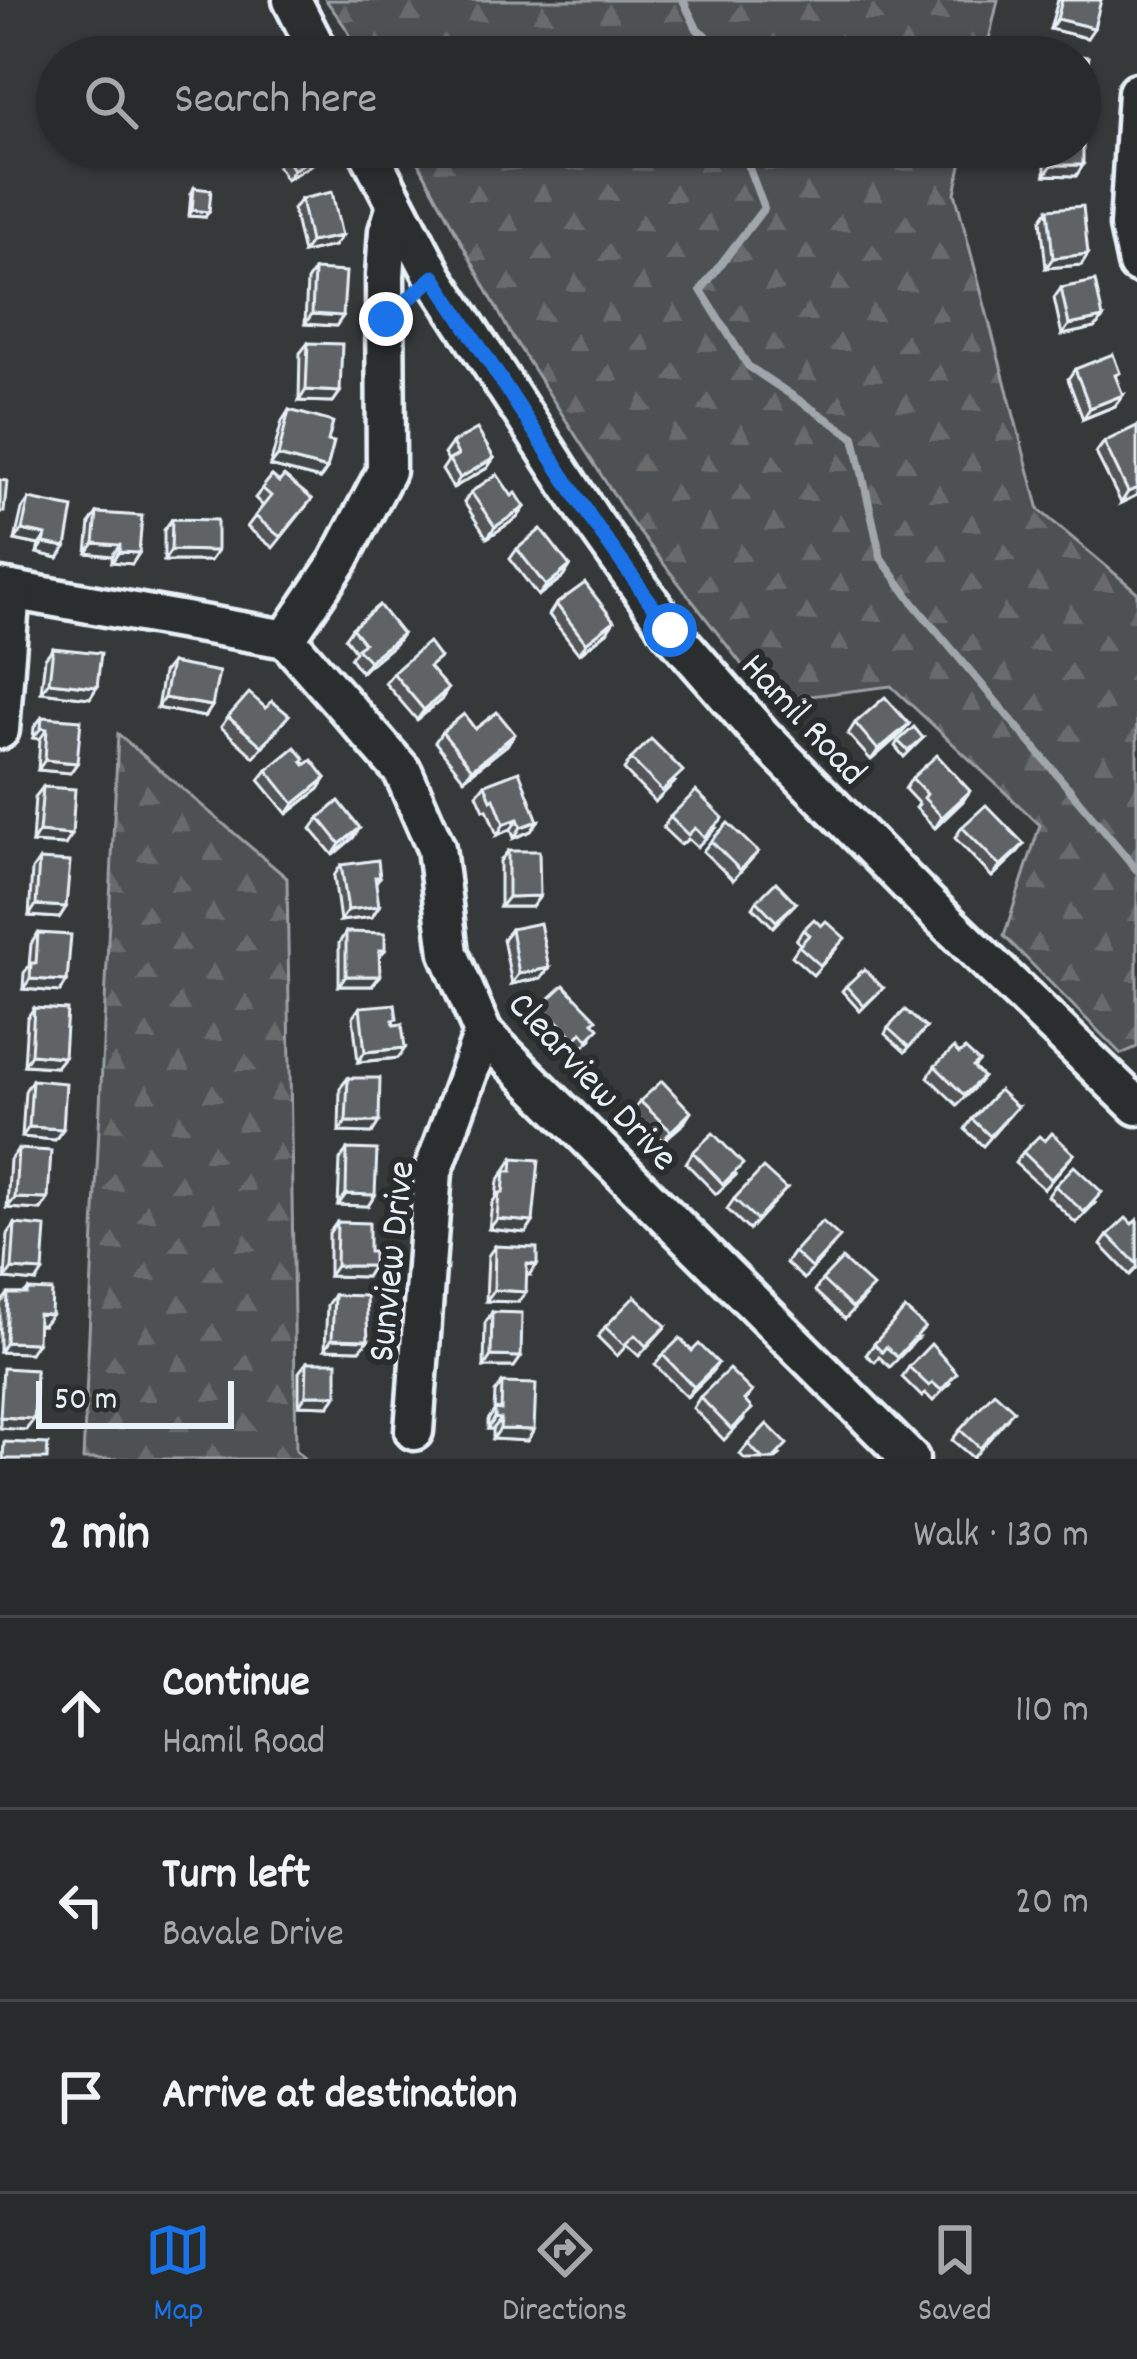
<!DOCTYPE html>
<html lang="en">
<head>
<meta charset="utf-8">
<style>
  body { margin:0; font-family:Dekko,sans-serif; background:#343738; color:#f1f3f6 }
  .scale { position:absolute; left:36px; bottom:30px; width:198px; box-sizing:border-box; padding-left:12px; border:6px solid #e8f1f8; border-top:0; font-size:33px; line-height:42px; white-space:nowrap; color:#e8f1f8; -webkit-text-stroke:9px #2a2d2e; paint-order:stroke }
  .stop { position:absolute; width:36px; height:36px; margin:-27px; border:9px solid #1a73e8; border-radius:50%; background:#fff }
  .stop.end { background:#1a73e8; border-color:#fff; box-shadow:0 3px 12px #0008 }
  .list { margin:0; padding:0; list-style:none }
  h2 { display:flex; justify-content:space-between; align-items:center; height:156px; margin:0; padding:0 48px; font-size:51px }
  h2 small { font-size:39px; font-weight:400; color:#a5a7a9 }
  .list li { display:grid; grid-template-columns:78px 1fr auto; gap:36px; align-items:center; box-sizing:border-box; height:192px; padding:0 48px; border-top:3px solid #444748 }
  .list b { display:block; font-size:45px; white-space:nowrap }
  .list p { margin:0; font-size:39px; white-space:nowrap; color:#a5a7a9 }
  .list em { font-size:39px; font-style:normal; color:#a5a7a9 }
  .icon { flex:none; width:66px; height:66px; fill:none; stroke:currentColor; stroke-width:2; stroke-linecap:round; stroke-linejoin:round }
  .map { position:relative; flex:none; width:1137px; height:1459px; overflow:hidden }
  .search { position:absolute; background:#282b2c; box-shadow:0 3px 9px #0004; left:36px; right:36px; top:36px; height:132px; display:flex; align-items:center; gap:30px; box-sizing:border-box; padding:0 42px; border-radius:66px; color:#a5a7a9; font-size:45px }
  .sheet { height:732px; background:#282b2c }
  nav { display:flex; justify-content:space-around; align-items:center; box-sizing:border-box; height:168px; border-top:3px solid #444748; background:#282b2c; font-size:33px; color:#a5a7a9 }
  nav a { display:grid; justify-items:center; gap:6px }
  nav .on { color:#1a73e8 }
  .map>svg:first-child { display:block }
  .forest { fill:url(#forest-firs); stroke:#9aa1a5; stroke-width:3 }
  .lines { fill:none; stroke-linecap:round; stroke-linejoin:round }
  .stream { stroke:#a0a7ac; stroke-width:8 }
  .minor-casing { stroke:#e8f1f8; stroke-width:45 }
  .minor { stroke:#2a2d2e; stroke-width:36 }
  .wall { fill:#525557; stroke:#e8f1f8; stroke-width:3 }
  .shaded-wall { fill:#424547; stroke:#e8f1f8; stroke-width:3 }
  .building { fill:#5f6365; stroke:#e8f1f8; stroke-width:3 }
  .route { stroke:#1a73e8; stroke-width:15 }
  .labels { text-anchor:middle; stroke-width:12; stroke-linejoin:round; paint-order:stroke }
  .street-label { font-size:39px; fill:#e8f1f8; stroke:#2a2d2e }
</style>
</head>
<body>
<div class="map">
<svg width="1137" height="1459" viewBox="0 0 1137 1459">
  <defs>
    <pattern id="forest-firs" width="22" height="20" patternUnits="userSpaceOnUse" patternTransform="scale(3)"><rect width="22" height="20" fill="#4d5152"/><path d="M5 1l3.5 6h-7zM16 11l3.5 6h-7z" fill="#676a6c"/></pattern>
  </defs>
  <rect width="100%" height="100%" fill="#35393a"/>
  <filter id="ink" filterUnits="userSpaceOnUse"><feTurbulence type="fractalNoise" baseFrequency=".00833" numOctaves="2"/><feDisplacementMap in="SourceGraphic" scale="24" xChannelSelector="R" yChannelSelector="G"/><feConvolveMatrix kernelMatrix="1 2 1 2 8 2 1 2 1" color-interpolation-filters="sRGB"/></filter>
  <g filter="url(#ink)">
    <g class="forest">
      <polygon points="326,0 998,0 985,57 362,57 346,28"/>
      <polygon points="410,147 965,147 955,193 1039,510 1137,592 1137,1047 1121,1054 1004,936 1040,825 891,686 770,701 632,523 510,333"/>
      <polygon points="118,734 287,878 296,1450 305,1459 83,1459"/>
    </g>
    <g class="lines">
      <g class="stream">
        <polyline points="683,0 697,29 730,54 730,57"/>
        <polyline points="741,147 764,208 701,290 748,366 854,437 881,558 914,604 1137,870"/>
      </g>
      <g class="minor-casing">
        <g id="minor">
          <polyline points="292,0 321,57"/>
          <polyline points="1137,92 1129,226 1137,264"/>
          <polyline points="366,147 434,277 594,523 670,630 762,736 930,906 1137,1106"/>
          <polyline points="0,588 286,639 403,772 436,848 449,953 483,1033 910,1459"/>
          <polyline points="286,639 338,562 386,471 385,276 388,231 396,206"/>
          <polyline points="0,730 11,590"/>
          <polyline points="414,1431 433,1171 483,1033"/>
        </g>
      </g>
      <use href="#minor" class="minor"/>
    </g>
    <g class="wall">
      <polygon points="1058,0 1101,0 1087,38 1050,29"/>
      <polygon points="266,147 318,147 321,153 314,163 286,180"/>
      <polygon points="1045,147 1080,147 1083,165 1076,176 1045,175"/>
      <polygon points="194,188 205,217 189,216 191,194"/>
      <polygon points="301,199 334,246 303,253 293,209"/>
      <polygon points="1048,209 1081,265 1046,268 1041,220"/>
      <polygon points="314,270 343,316 336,326 305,324 307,281"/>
      <polygon points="1061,288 1103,318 1095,328 1062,335 1054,298"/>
      <polygon points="308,343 340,392 333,402 299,401 300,353"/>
      <polygon points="1075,369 1116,379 1115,406 1083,419 1068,379"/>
      <polygon points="289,410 328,441 327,469 320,479 270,466 282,421"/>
      <polygon points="1104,442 1137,495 1121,503 1096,453"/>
      <polygon points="452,443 494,458 487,468 453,488 442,470 448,461 444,454"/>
      <polygon points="272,476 279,482 312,499 273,548 247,527 263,506 255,498"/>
      <polygon points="471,492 512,496 525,507 517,518 487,538 464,502"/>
      <polygon points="29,499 66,547 58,558 37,553 39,545 15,540 22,509"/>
      <polygon points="97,513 139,553 132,564 112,562 112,556 87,553 90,523"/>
      <polygon points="172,519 217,551 210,561 164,561 164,530"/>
      <polygon points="517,549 570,566 563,577 538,596 510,559"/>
      <polygon points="556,604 607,632 579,654 549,615"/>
      <polygon points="352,628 402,634 395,644 361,672 350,658 355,651 345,638"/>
      <polygon points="53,648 97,687 90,698 41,692 45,658"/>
      <polygon points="171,663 212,706 205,717 157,708 163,673"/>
      <polygon points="431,670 448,689 441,700 417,720 385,683 393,673"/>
      <polygon points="266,708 289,715 254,757 221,727 228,717"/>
      <polygon points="42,717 77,763 70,773 38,770 40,739 33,738 34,727"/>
      <polygon points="855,723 909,724 901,734 871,760 848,734"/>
      <polygon points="475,729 507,745 464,779 435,742 442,732"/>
      <polygon points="923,738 904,757 895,746 898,741"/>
      <polygon points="631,759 675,782 655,802 624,770"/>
      <polygon points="303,762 326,778 319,789 287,814 259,780 267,770"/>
      <polygon points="912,778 963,801 935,828 916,808 919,804 905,789"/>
      <polygon points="485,784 538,821 531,831 514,838 511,829 497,835 487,809 484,810 477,794"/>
      <polygon points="43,787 65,845 32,843 35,797"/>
      <polygon points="670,817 716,828 697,847 688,839 681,845 663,828"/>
      <polygon points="319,818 353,838 333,855 311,829"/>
      <polygon points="962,827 1024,844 1016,854 992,877 955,838"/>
      <polygon points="711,841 758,852 733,880 703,851"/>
      <polygon points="508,851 540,896 532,907 500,907 500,861"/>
      <polygon points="39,860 66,907 59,918 29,916 32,870"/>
      <polygon points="341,865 380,877 376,882 372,917 340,921 334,876"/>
      <polygon points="757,901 796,903 773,927 753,907"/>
      <polygon points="511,929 549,968 541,978 512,984 503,939"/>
      <polygon points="803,930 837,948 813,975 792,956 800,944 796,940"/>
      <polygon points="346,932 385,950 379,957 380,976 372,986 339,986 339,943"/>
      <polygon points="38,933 67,981 60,992 23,989 24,973 29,966 31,944"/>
      <polygon points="846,986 883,988 860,1011 842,991"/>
      <polygon points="360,1007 393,1024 405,1048 398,1058 358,1062 353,1017"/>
      <polygon points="34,1008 56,1067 24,1065 27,1018"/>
      <polygon points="538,1009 594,1023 592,1039 580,1049 574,1043 568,1049 548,1028 543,1033 530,1020"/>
      <polygon points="888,1028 926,1028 905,1052 885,1034"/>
      <polygon points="959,1054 979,1062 974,1068 983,1077 975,1087 957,1105 928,1077 935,1066"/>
      <polygon points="348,1078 372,1133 339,1132 340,1088"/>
      <polygon points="32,1080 63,1129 55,1140 22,1137 25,1091"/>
      <polygon points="640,1101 684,1123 663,1141 633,1112"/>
      <polygon points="1017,1107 983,1146 965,1129 972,1119"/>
      <polygon points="1045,1141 1074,1154 1044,1189 1015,1163 1023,1152"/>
      <polygon points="18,1149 48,1199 41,1210 7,1208 10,1160"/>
      <polygon points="347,1149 375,1195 368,1206 338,1205 340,1160"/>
      <polygon points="693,1152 736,1175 716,1194 686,1163"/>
      <polygon points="513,1158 533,1222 526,1233 489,1229 492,1203 496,1197 498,1181"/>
      <polygon points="1055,1186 1095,1203 1076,1223 1048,1196"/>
      <polygon points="786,1189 749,1230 727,1209 734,1199"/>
      <polygon points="1137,1220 1137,1268 1130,1275 1101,1245 1108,1235 1132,1224"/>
      <polygon points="337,1222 373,1266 366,1277 329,1276 329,1233"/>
      <polygon points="15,1224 36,1282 5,1279 8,1234"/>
      <polygon points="495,1246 529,1275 527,1275 518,1302 486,1301 488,1256"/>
      <polygon points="832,1247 804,1279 786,1263 794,1252"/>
      <polygon points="822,1280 865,1297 845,1319 815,1291"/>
      <polygon points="28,1290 43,1325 38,1325 30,1353 0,1352 0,1304 8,1294 24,1294"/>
      <polygon points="334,1295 368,1340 360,1350 325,1349 327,1305"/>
      <polygon points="492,1312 521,1357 514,1367 484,1367 485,1323"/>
      <polygon points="666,1326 639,1356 627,1345 617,1356 598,1337 605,1327"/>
      <polygon points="918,1338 890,1367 879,1357 875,1362 866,1355 874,1344"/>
      <polygon points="692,1351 718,1363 710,1374 687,1397 655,1365 663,1355"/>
      <polygon points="307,1362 329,1406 299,1405 299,1372"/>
      <polygon points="909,1367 950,1383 933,1401 925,1393 922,1397 902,1377"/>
      <polygon points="502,1383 534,1430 527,1441 493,1439 493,1429 488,1429 488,1420 494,1411 495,1393"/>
      <polygon points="752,1392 745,1402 744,1419 724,1440 693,1408 700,1397"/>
      <polygon points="1006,1420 973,1458 952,1440 960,1430"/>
      <polygon points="748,1444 780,1455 776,1459 745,1459 740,1454"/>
    </g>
    <g class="shaded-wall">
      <polygon points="1057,19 1094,28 1087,38 1050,29"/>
      <polygon points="321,153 314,163 286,180 293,170"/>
      <polygon points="1052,165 1083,165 1076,176 1045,175"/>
      <polygon points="192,210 209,212 205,217 189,216"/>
      <polygon points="342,236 334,246 303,253 310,242"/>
      <polygon points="1088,254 1081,265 1046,268 1053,258"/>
      <polygon points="312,314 343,316 336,326 305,324"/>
      <polygon points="1103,318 1095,328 1062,335 1069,325"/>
      <polygon points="306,390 340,392 333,402 299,401"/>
      <polygon points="1123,395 1115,406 1083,419 1090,408"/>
      <polygon points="278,456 327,469 320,479 270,466"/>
      <polygon points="494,458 487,468 453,488 460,478"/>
      <polygon points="1137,488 1137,495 1121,503 1128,492"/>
      <polygon points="525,507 517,518 487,538 495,527"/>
      <polygon points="22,530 46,535 39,545 15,540"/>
      <polygon points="44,543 66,547 58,558 37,553"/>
      <polygon points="94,543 120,545 112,556 87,553"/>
      <polygon points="171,550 217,551 210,561 164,561"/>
      <polygon points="119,552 139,553 132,564 112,562"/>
      <polygon points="570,566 563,577 538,596 546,586"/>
      <polygon points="614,621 607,632 579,654 586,643"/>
      <polygon points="402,634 395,644 361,672 369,661"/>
      <polygon points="49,682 97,687 90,698 41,692"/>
      <polygon points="448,689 441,700 417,720 424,710"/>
      <polygon points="164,698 212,706 205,717 157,708"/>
      <polygon points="909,724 901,734 871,760 878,750"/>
      <polygon points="41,728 47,729 40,739 33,738"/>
      <polygon points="515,734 507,745 464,779 472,769"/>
      <polygon points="45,760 77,763 70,773 38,770"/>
      <polygon points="326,778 319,789 287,814 294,804"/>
      <polygon points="970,791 963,801 935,828 942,817"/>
      <polygon points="518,819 511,829 497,835 504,824"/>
      <polygon points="538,821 531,831 514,838 521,827"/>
      <polygon points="360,828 353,838 333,855 340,844"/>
      <polygon points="39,832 72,835 65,845 32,843"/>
      <polygon points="1024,844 1016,854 992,877 1000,866"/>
      <polygon points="540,896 532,907 500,907 508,897"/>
      <polygon points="36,905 66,907 59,918 29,916"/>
      <polygon points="379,906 372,917 340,921 348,910"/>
      <polygon points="549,968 541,978 512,984 519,974"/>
      <polygon points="346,976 380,976 372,986 339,986"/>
      <polygon points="30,979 67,981 60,992 23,989"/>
      <polygon points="405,1048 398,1058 358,1062 365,1052"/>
      <polygon points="31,1054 64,1057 56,1067 24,1065"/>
      <polygon points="691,1112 684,1123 663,1141 671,1131"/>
      <polygon points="346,1122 379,1122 372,1133 339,1132"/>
      <polygon points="29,1127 63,1129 55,1140 22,1137"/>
      <polygon points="346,1194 375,1195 368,1206 338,1205"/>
      <polygon points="15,1198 48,1199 41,1210 7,1208"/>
      <polygon points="497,1219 533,1222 526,1233 489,1229"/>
      <polygon points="527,1264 537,1265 529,1275 520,1275"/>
      <polygon points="336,1266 373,1266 366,1277 329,1276"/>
      <polygon points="12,1269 43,1271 36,1282 5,1279"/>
      <polygon points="494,1290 526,1292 518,1302 486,1301"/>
      <polygon points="38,1314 51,1315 43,1325 31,1325"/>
      <polygon points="332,1339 368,1340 360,1350 325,1349"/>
      <polygon points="6,1342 37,1343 30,1353 0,1352"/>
      <polygon points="491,1356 521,1357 514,1367 484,1367"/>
      <polygon points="718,1363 710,1374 687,1397 694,1387"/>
      <polygon points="306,1395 337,1395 329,1406 299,1405"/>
      <polygon points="0,1417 34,1419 26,1430 0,1428"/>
      <polygon points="495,1418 501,1419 493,1429 488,1429"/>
      <polygon points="500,1429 534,1430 527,1441 493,1439"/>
    </g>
    <g class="building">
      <polygon points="1062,0 1101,0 1094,28 1057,19"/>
      <polygon points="1057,53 1089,57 1084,95 1080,94 1080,57 1057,57"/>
      <polygon points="1080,132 1083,132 1083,165 1052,165 1053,147 1080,147"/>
      <polygon points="279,147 318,147 321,153 293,170"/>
      <polygon points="194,188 211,190 209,212 192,210"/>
      <polygon points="332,192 342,236 310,242 301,199"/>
      <polygon points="1083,206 1088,254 1053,258 1048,209"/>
      <polygon points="314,270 346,272 343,316 312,314"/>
      <polygon points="1095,281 1103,318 1069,325 1061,288"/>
      <polygon points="308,343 342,344 340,392 306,390"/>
      <polygon points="1113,354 1120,373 1115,375 1123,395 1090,408 1075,369"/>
      <polygon points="289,410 333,422 328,441 334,442 327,469 278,456"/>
      <polygon points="1137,426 1137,488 1128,492 1104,442"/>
      <polygon points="477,429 494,458 460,478 449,460 458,455 452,443"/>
      <polygon points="497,474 512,496 516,493 525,507 495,527 471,492"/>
      <polygon points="272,476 279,482 284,476 312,499 280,537 255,516 271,496 262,488"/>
      <polygon points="0,480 7,481 4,512 0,512"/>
      <polygon points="29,499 73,508 66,547 44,543 46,535 22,530"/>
      <polygon points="97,513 142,516 139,553 119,552 120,545 94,543"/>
      <polygon points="172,519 217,520 217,551 171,550"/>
      <polygon points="541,529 570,566 546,586 517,549"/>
      <polygon points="585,583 614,621 586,643 556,604"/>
      <polygon points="379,605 402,634 369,661 357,648 364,643 352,628"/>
      <polygon points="428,642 440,658 429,667 448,689 424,710 393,673"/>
      <polygon points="53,648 101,653 97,687 49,682"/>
      <polygon points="171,663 219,672 212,706 164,698"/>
      <polygon points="249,693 266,708 272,701 289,715 262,746 228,717"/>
      <polygon points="885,697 909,724 878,750 855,723"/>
      <polygon points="497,712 515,734 472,769 442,732 464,714 475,729"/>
      <polygon points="42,717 81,720 77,763 45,760 47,729 41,728"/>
      <polygon points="914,727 923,738 908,751 898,741"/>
      <polygon points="651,739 683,771 662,791 631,759"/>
      <polygon points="295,747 305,759 302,761 305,765 312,760 326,778 294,804 267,770"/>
      <polygon points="937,755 970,791 942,817 924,798 927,794 912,778"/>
      <polygon points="519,771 538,821 521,827 518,819 504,824 494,798 491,800 485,784"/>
      <polygon points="43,787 75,789 72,835 39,832"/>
      <polygon points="696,791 723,818 704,837 695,828 688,835 670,817"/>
      <polygon points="339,801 360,828 340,844 319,818"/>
      <polygon points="986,805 1024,844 1000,866 962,827"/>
      <polygon points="728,823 758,852 740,870 711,841"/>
      <polygon points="508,851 539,851 540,896 508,897"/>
      <polygon points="39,860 70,862 66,907 36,905"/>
      <polygon points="378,860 380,877 375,877 379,906 348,910 341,865"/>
      <polygon points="776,882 796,903 776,921 757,901"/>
      <polygon points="814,919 821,926 826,921 845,938 820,965 799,946 809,935 803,930"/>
      <polygon points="540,923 549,968 519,974 511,929"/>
      <polygon points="346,932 385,933 385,950 379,950 380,976 346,976"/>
      <polygon points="38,933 71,935 67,981 30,979 31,963 36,963"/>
      <polygon points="864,969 883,988 864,1006 846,986"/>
      <polygon points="564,985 597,1019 593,1022 599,1028 588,1039 582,1032 575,1039 555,1018 551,1022 538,1009"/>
      <polygon points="395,1004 397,1019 393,1020 394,1025 402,1024 405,1048 365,1052 360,1007"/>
      <polygon points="34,1008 67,1010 64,1057 31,1054"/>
      <polygon points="905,1010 926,1028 909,1047 888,1028"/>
      <polygon points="954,1048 959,1054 965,1049 979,1062 973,1067 983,1077 964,1095 935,1066"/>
      <polygon points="348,1078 380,1078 379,1122 346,1122"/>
      <polygon points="32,1080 66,1083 63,1129 29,1127"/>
      <polygon points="662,1081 691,1112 671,1131 640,1101"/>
      <polygon points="999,1090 1017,1107 990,1136 972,1119"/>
      <polygon points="713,1133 743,1164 723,1184 693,1152"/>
      <polygon points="1052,1133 1074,1154 1051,1179 1023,1152 1039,1136 1045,1141"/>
      <polygon points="18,1149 51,1151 48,1199 15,1198"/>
      <polygon points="347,1149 377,1150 375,1195 346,1194"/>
      <polygon points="513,1158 539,1160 533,1222 497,1219 499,1193 503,1193 505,1171 512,1171"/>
      <polygon points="1074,1166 1102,1192 1084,1212 1055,1186"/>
      <polygon points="763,1168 786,1189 757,1220 734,1199"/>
      <polygon points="1126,1218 1132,1224 1137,1220 1137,1264 1108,1235"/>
      <polygon points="822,1221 840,1237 811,1268 794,1252"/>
      <polygon points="337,1222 369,1223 369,1252 373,1252 373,1266 336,1266"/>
      <polygon points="15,1224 46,1227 43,1271 12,1269"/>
      <polygon points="495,1246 537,1248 537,1265 527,1264 526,1292 494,1290"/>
      <polygon points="842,1259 873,1287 852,1308 822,1280"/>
      <polygon points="28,1290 52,1291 51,1315 38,1314 37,1343 6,1342 8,1294 27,1294"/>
      <polygon points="334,1295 366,1296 368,1340 332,1339"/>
      <polygon points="635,1296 666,1326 646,1346 635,1335 624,1345 605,1327"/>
      <polygon points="905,1309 925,1327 897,1357 886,1347 882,1352 874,1344"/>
      <polygon points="492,1312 522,1313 521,1357 491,1356"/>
      <polygon points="680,1338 692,1351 699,1344 718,1363 694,1387 663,1355"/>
      <polygon points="931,1344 957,1373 941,1390 933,1383 929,1386 909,1367"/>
      <polygon points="307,1362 337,1362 337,1395 306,1395"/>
      <polygon points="3,1368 36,1370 34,1419 0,1417"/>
      <polygon points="729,1369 752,1392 744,1400 752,1409 731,1429 700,1397"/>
      <polygon points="502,1383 536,1384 534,1430 500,1429 501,1419 495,1418 495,1409 501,1410"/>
      <polygon points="994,1392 1014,1410 980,1448 960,1430"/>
      <polygon points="767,1424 787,1444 773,1459 763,1459 748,1444"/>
      <polygon points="4,1442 48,1444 47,1459 3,1459"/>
    </g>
  </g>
  <g class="lines" filter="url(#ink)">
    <polyline class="route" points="386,319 434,277 594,523 670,630"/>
  </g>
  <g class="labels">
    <g class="street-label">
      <text transform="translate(806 717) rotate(47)" y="14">Hamil Road</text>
      <text transform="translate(595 1079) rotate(47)" y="14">Clearview Drive</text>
      <text transform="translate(388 1261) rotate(-84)" y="14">Sunview Drive</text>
    </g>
  </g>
</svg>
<div class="scale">50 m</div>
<div class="stop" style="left:670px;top:630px"></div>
<div class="stop end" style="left:386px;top:319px"></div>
<div class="search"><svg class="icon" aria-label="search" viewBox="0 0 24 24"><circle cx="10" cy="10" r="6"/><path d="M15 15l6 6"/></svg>Search here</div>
</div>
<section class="sheet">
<h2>2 min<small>Walk · 130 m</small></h2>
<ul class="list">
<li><svg class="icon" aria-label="ahead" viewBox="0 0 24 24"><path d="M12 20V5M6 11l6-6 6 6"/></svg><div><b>Continue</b><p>Hamil Road</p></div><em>110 m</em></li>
<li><svg class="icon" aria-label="left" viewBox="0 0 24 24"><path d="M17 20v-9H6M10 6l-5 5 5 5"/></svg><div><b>Turn left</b><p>Bavale Drive</p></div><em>20 m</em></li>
<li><svg class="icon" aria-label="arrive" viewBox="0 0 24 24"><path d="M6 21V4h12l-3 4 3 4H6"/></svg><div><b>Arrive at destination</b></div></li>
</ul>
</section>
<nav>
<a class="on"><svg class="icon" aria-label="map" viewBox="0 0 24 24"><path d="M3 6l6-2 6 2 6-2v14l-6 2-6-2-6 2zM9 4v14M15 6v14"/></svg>Map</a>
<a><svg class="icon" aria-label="directions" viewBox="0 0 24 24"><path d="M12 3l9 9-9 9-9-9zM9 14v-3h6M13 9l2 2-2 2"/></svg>Directions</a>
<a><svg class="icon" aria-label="saved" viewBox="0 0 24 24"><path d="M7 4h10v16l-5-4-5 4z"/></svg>Saved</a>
</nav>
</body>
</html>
